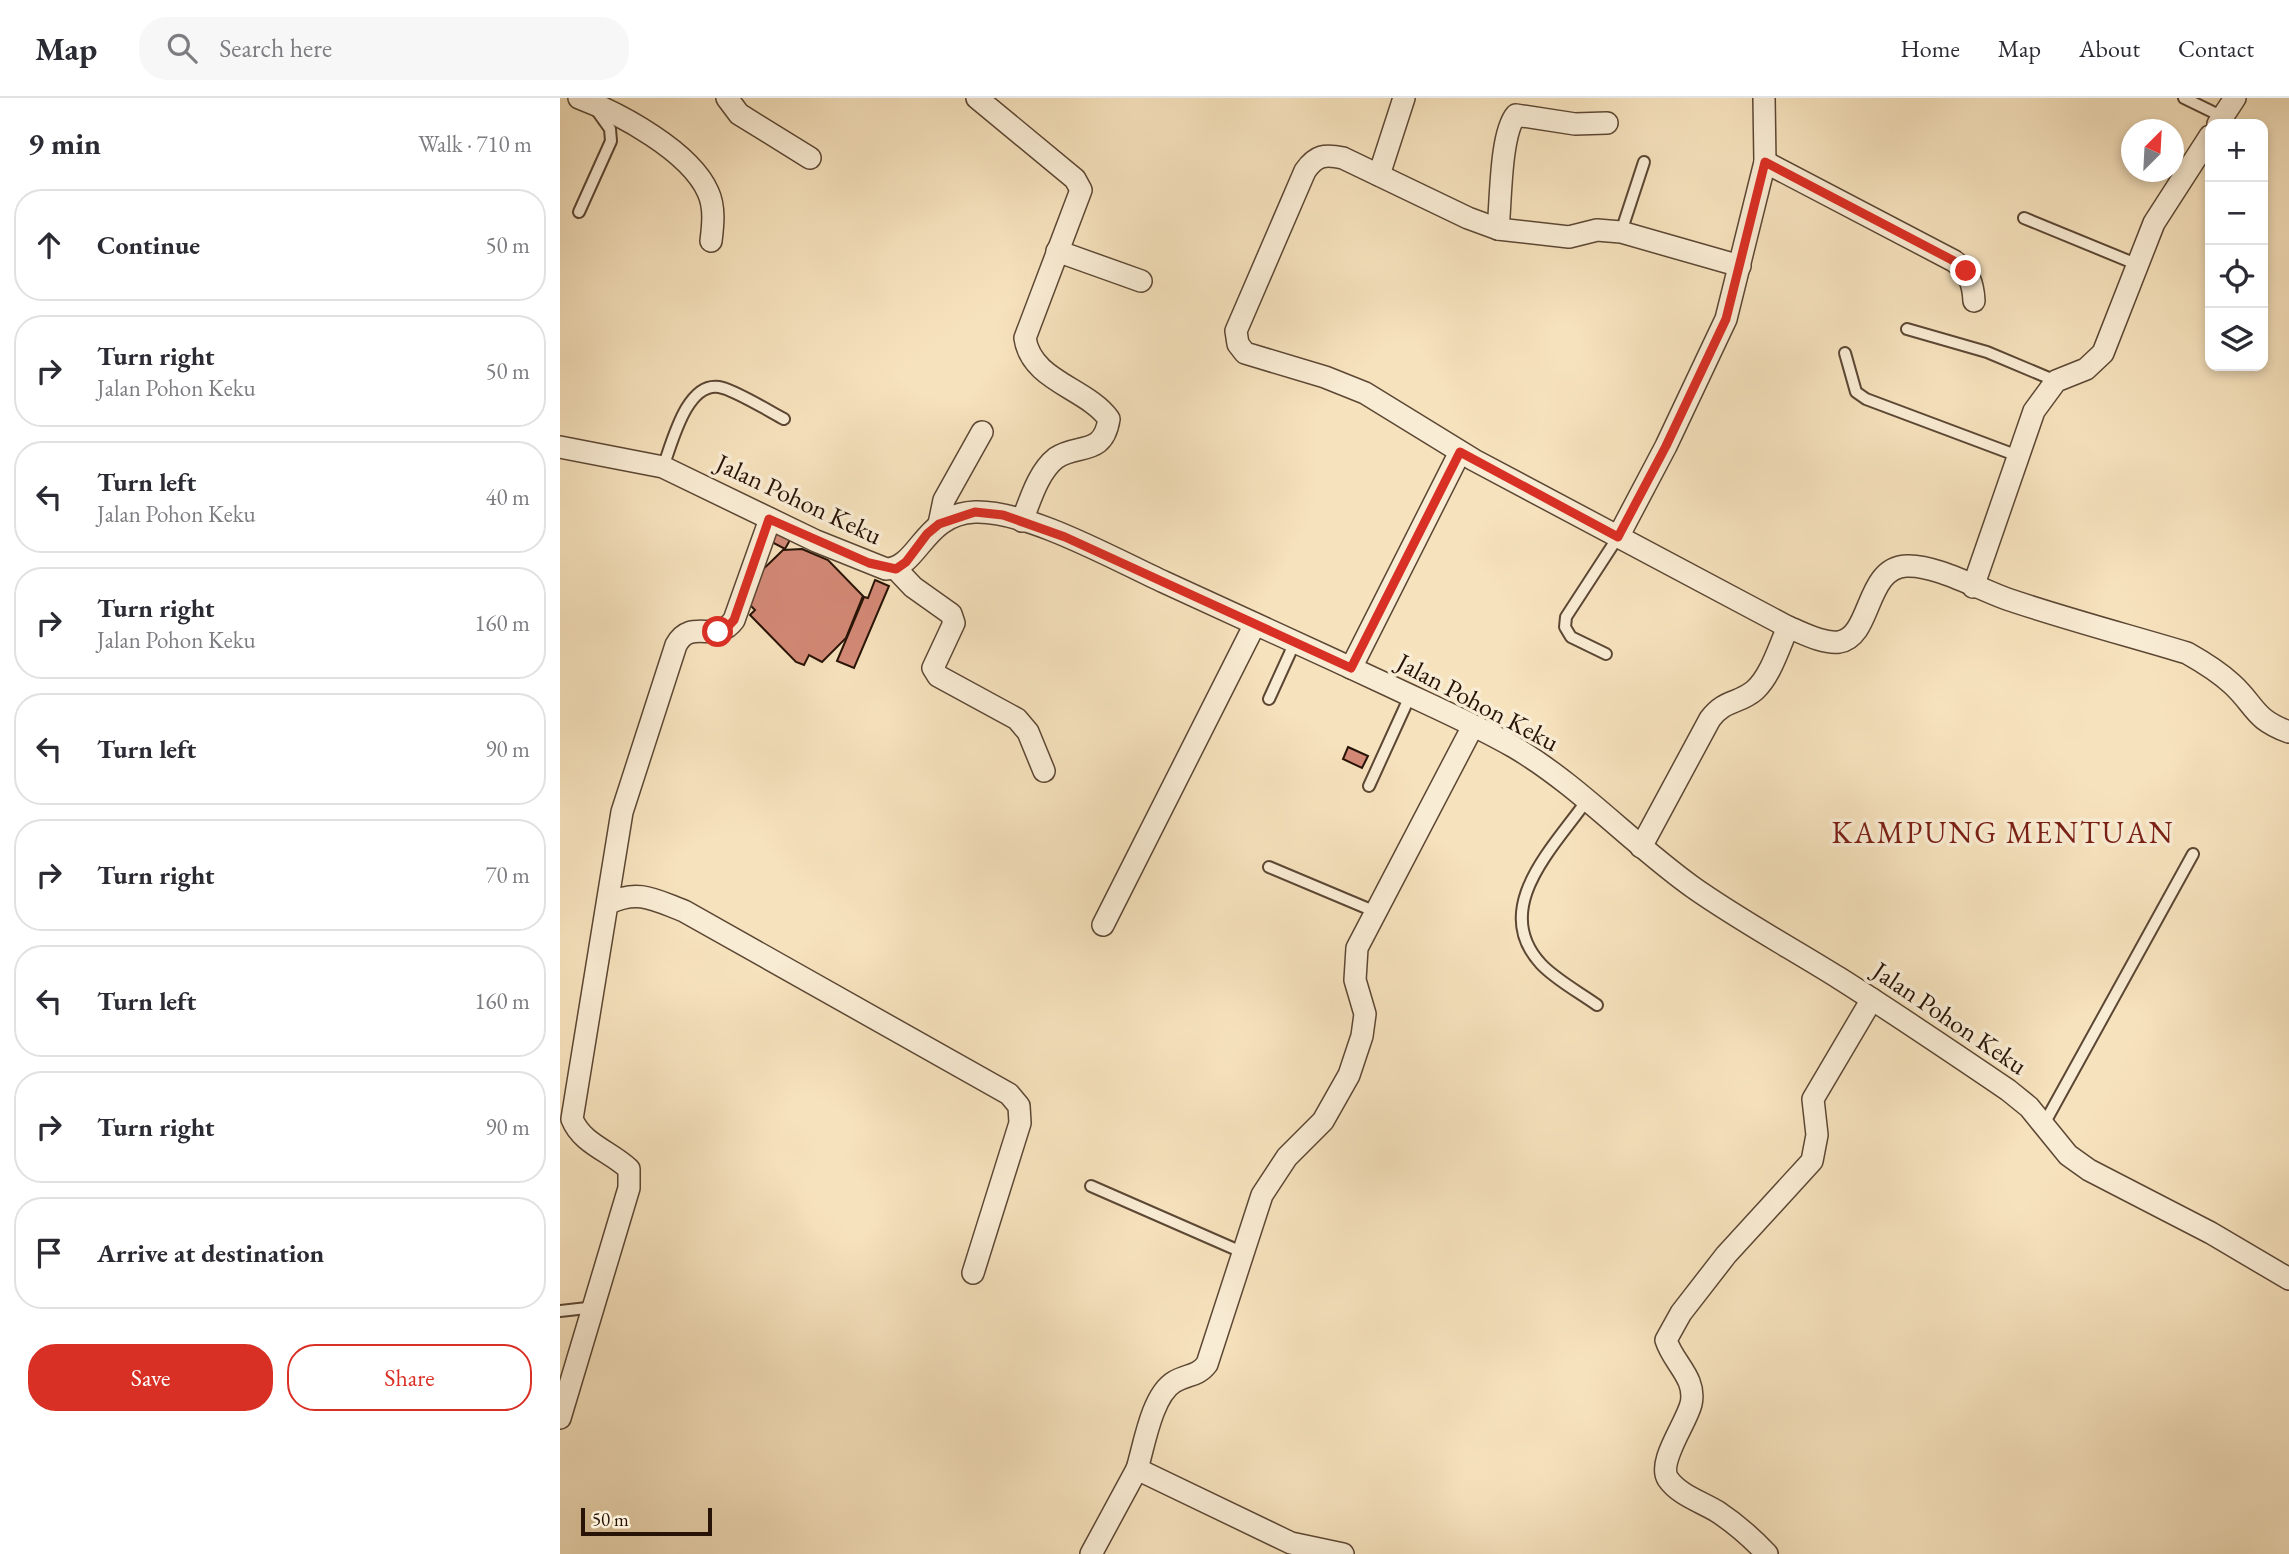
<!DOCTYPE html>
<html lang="en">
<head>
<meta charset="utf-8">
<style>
  body { margin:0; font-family:"EB Garamond",serif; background:#f7f7f7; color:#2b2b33 }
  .controls { position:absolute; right:21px; top:21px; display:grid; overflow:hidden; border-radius:14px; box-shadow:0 4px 10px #0003 }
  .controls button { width:63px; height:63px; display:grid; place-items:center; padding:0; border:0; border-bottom:2px solid #e1e1e2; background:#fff; color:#2b2b33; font:35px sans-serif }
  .compass { position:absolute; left:1561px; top:21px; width:63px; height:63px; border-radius:50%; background:#fff; box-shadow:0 4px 10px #0003; rotate:24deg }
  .scale { position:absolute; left:21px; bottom:18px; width:131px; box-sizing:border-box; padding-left:7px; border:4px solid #281307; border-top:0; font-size:19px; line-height:24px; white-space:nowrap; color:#281307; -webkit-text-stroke:5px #f9ecd4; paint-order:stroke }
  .stop { position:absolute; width:21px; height:21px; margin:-16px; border:5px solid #d93025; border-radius:50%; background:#fff }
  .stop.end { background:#d93025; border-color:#fff; box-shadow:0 2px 7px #0008 }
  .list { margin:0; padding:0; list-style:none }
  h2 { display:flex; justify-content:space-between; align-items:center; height:91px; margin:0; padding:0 28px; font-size:30px }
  h2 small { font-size:23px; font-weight:400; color:#7c7c81 }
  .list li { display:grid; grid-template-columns:46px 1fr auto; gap:21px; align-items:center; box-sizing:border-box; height:112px; margin:0 14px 14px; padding:0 14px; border:2px solid #e1e1e2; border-radius:28px }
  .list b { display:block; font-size:26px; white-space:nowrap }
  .list p { margin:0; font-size:23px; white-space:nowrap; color:#7c7c81 }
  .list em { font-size:23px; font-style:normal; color:#7c7c81 }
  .actions { display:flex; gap:14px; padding:21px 28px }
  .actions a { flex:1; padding:16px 0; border:2px solid #d93025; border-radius:28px; text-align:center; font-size:24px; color:#d93025 }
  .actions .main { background:#d93025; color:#fff }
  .icon { flex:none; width:38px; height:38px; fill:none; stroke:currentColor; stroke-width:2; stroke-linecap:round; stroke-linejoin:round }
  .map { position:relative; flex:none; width:1729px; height:1456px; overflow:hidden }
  header { display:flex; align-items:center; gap:42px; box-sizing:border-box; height:98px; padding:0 35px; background:#fff; border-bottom:2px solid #e1e1e2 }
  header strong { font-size:33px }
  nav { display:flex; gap:38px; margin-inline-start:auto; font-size:24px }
  .search { width:490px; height:63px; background:#f7f7f7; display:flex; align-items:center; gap:18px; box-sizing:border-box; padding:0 24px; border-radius:28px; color:#7c7c81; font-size:26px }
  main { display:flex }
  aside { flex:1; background:#fff }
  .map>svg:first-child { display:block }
  .building { fill:#d38976; stroke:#281307; stroke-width:2 }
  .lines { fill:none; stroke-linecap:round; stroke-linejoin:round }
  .service-casing { stroke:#5c4734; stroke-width:14 }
  .minor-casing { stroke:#5c4734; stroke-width:24 }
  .service { stroke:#f9ecd4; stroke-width:10 }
  .minor { stroke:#f9ecd4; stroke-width:21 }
  .route { stroke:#d93025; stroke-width:9 }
  .labels { text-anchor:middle; stroke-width:7; stroke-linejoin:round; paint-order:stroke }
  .street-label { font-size:26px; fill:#281307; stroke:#f9ecd4 }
  .quarter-label { font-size:30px; letter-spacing:2px; fill:#7a1f14; stroke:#f9ecd4 }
</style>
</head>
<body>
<header>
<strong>Map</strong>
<div class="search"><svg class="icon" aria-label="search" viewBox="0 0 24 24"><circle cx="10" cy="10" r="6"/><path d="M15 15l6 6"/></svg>Search here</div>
<nav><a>Home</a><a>Map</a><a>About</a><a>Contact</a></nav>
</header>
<main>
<aside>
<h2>9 min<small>Walk · 710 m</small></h2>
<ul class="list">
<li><svg class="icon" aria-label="ahead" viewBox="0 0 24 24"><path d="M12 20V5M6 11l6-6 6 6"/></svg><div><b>Continue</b></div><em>50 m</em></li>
<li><svg class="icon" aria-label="right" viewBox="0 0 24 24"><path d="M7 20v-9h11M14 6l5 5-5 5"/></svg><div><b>Turn right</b><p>Jalan Pohon Keku</p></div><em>50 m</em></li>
<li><svg class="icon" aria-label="left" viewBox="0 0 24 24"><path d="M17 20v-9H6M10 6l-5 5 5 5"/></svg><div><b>Turn left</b><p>Jalan Pohon Keku</p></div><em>40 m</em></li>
<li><svg class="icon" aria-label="right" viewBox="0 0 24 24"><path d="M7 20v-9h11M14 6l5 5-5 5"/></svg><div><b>Turn right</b><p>Jalan Pohon Keku</p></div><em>160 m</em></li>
<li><svg class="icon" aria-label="left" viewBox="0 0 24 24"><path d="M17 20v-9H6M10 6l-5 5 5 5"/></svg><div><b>Turn left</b></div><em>90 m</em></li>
<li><svg class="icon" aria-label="right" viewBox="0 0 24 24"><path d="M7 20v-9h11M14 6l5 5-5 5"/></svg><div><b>Turn right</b></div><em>70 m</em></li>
<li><svg class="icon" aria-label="left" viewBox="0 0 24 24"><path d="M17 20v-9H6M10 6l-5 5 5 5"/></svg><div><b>Turn left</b></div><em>160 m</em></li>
<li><svg class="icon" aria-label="right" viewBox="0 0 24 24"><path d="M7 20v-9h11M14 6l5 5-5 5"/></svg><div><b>Turn right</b></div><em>90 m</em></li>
<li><svg class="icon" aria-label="arrive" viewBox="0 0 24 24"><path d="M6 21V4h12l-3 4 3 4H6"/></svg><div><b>Arrive at destination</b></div></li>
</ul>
<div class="actions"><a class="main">Save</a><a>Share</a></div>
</aside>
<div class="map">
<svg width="1729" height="1456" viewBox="0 0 1729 1456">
  <rect width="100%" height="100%" fill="#f6e2bd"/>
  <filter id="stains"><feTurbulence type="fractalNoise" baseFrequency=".00286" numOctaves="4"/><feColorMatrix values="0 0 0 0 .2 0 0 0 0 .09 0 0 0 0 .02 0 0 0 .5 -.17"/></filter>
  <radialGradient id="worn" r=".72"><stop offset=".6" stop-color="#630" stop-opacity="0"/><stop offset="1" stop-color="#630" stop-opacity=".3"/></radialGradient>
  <g class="building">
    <polygon points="210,432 230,442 225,451 206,441"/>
    <polygon points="242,451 268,462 303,498 286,540 262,564 249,557 244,567 236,564 190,517 195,512 186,503 188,486 223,452"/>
    <polygon points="315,482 329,488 294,570 277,563 304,499 308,500"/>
    <polygon points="788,649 808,658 802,670 783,661"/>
  </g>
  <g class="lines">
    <g class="service-casing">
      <g id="service">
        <polyline points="1624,0 1663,19"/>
        <polyline points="19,114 51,43 50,31 35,10"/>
        <polyline points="1464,120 1576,166"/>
        <polyline points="1061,134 1084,64"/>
        <polyline points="1347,231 1427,254 1496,283"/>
        <polyline points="1285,255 1296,294 1306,301 1458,358"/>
        <path d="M103,369C112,346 126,284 159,289C173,291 209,313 224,321"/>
        <polyline points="1046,556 1011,539 1005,529 1006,519 1058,439"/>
        <polyline points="709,601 735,544"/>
        <polyline points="809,688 850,598"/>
        <path d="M1027,702C995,748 929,810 981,866C996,882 1019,894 1037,907"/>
        <polyline points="709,769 816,814"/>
        <polyline points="1484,1026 1633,756"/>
        <polyline points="531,1088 684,1155"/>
        <polyline points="0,1213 36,1209"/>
      </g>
    </g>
    <g class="minor-casing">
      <g id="minor">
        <path d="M19,0C59,15 130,53 148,94C155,109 153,127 151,143"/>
        <polyline points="167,0 179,16 250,60"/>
        <path d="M417,0L515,81L521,92L465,240C471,283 527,290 549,321C543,359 518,345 496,360C478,374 470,403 462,423"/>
        <polyline points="1658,26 1675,0"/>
        <path d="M1205,64L1394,163C1409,175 1413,184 1414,203"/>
        <polyline points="819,77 844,0"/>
        <path d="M938,131C941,104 940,36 956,17L1015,26L1047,25"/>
        <polyline points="497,153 581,183"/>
        <path d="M1180,168L1061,134L1037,132L1009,139L938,131L908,120L783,60C765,56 756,57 745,73L676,233L678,246L685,255L765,279L805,295L914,362L1228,529C1243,535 1263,546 1279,544C1312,539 1305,470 1346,468C1374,466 1419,491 1447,501C1506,521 1567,537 1627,555C1643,564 1658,573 1672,586C1696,608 1693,621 1729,634"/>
        <path d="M0,349L103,369L256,443L326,471C359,470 363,416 415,414C467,412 556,462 604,484C680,519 755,553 830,588C872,608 914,626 954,649C1020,688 1072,746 1134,790C1181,823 1231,850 1279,880C1336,916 1392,954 1448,992L1469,1009L1508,1057L1529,1072L1651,1135L1729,1181"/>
        <polyline points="379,426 384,402 422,334"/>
        <polyline points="1058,439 1106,348 1166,221 1205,64 1204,0"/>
        <polyline points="336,471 353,489 391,516 394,525 373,570 378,578 457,621 468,634 484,673"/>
        <polyline points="1413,489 1474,313 1496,283 1526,271 1543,255 1594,125 1650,38"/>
        <polyline points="791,570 900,354"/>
        <path d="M1081,749L1150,621C1165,601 1179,606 1195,592C1211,577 1219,549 1228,529"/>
        <path d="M49,805C79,791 95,802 124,813L449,996L459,1008L460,1025L413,1175"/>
        <polyline points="543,827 695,526"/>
        <path d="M0,1320L69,1090V1071C50,1053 22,1046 12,1021L62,714L116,547C131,519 156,547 174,522L210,421"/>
        <path d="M577,1371C584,1348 592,1297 614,1284C627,1276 637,1279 647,1266L702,1097L727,1059L763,1023L789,977L802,938L805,916L795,882L797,850L913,628"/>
        <polyline points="531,1456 577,1371 731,1445 783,1456"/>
        <path d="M1207,1456C1192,1440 1176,1426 1158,1414C1142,1404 1119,1397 1108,1381C1097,1364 1126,1326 1131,1306C1137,1280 1113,1265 1106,1242L1121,1215L1166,1157L1252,1063L1257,1037L1253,1001L1312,901"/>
      </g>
    </g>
    <use href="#service" class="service"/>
    <use href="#minor" class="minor"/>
  </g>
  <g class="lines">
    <polyline class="route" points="158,534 163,534 174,522 209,421 309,465 336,471 346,464 367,436 379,426 415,414 443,417 505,439 791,570 900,354 1058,439 1106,348 1166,221 1205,64 1394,163 1406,173"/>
  </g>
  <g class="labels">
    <g class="street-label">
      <text transform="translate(239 401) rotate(25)" y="9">Jalan Pohon Keku</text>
      <text transform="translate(918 604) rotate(28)" y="9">Jalan Pohon Keku</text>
      <text transform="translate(1390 920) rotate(34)" y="9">Jalan Pohon Keku</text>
    </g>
    <g class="quarter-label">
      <text x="1443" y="745">KAMPUNG MENTUAN</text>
    </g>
  </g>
  <rect width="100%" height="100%" filter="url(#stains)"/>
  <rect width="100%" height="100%" fill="url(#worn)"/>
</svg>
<div class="controls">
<button>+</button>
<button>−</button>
<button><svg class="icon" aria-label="locate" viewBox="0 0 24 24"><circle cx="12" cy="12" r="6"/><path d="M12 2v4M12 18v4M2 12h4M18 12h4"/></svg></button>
<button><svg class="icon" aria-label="layers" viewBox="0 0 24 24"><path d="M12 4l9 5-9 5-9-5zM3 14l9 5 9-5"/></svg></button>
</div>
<svg class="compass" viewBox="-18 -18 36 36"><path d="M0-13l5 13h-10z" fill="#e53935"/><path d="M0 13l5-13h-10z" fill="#7c7c81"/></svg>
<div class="scale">50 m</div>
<div class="stop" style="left:158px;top:534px"></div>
<div class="stop end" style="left:1406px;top:173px"></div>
</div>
</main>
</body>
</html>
